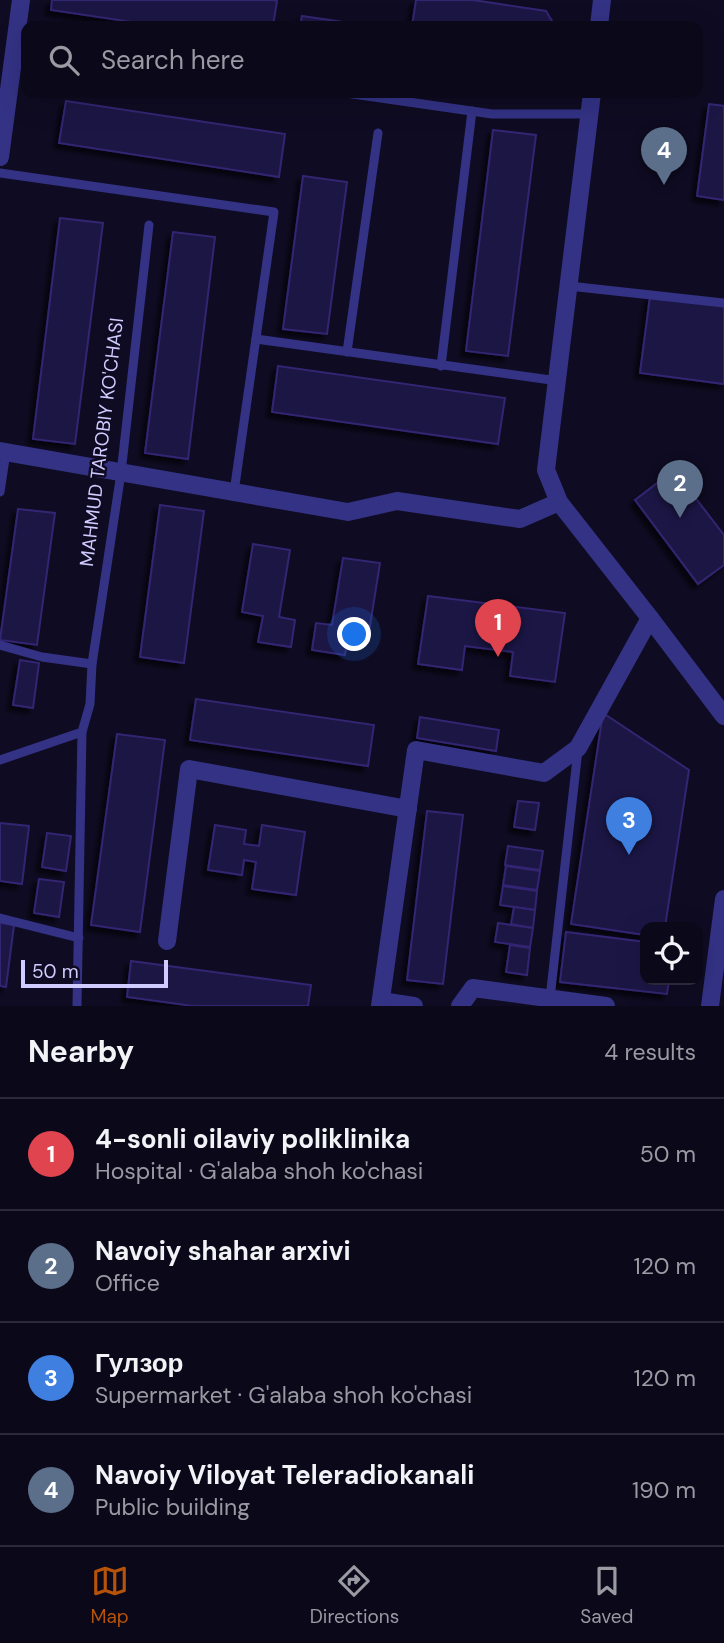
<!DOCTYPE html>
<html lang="en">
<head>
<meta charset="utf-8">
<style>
  body { margin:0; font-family:"DM Sans",sans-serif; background:#191627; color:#f1f3f6 }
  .controls { position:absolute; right:21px; bottom:21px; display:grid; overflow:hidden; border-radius:14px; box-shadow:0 7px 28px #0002 }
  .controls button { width:63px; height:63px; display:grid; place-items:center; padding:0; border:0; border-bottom:2px solid #2b2939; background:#0b081a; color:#f1f3f6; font:35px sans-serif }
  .scale { position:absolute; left:21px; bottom:18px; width:147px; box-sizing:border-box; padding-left:7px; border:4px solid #d1ccff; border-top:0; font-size:19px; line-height:24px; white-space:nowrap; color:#d1ccff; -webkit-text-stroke:5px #0f0b22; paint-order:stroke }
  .you { position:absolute; left:355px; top:635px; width:24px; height:24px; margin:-18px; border:5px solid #fff; border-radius:50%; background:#1a73e8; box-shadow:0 0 0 10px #1a73e833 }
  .badge { display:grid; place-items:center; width:46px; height:46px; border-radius:50%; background:#b45309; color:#fff; font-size:23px; font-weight:700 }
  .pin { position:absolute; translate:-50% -58px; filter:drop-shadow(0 2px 4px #0008) }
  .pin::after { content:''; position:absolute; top:37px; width:24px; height:21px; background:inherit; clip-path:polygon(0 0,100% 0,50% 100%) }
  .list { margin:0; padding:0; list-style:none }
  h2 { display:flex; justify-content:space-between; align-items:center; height:91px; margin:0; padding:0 28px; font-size:30px }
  h2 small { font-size:23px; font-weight:400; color:#9a9aa2 }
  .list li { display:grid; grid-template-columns:46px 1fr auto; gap:21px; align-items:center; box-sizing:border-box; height:112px; padding:0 28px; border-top:2px solid #2b2939 }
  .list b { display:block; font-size:26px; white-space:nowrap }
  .list p { margin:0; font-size:23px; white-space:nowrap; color:#9a9aa2 }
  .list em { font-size:23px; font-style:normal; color:#9a9aa2 }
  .icon { flex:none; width:38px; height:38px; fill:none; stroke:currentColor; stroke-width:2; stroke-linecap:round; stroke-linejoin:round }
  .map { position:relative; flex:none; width:724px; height:1006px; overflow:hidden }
  .search { position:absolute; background:#0b081a; box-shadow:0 7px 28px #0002; left:21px; right:21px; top:21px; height:77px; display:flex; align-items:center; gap:18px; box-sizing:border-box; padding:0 24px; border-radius:14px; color:#9a9aa2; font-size:26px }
  .sheet { height:539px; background:#0b081a }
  nav { display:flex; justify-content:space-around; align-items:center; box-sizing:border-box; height:98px; border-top:2px solid #2b2939; background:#0b081a; font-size:19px; color:#9a9aa2 }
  nav a { display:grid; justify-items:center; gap:4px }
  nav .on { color:#b45309 }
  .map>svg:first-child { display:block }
  .building { fill:#1e1644; stroke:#332572; stroke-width:2; filter:url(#shadow) }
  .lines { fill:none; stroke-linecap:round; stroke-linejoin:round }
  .lane { stroke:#333285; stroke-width:9 }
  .street { stroke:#333285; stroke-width:18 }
  .labels { text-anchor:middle; stroke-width:5; stroke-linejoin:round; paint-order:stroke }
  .street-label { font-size:19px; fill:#d1ccff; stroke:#0f0b22 }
</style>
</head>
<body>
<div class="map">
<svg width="724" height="1006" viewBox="0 0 724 1006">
  <defs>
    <filter id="shadow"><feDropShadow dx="-5" dy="5" stdDeviation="2" flood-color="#0009"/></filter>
  </defs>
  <rect width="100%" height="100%" fill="#0f0b22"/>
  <g class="building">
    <polygon points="52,0 273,0 277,1 273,26 159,26 51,10"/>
    <polygon points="416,0 473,0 546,11 555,26 412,26"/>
    <polygon points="302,16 371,26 300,26"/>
    <polygon points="66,101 285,134 279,177 59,143"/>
    <polygon points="709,104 724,106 724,200 697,196"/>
    <polygon points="493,130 536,135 508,356 466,351"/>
    <polygon points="303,176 347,182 327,334 283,329"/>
    <polygon points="60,218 103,223 75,444 33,439"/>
    <polygon points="173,232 215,237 188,459 145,453"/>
    <polygon points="650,296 724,306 724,384 640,373"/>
    <polygon points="278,366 505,398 498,444 272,412"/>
    <polygon points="674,470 724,535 724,565 698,584 635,500"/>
    <polygon points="160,505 204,511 184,663 140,657"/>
    <polygon points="18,509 55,513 37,645 0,640"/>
    <polygon points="253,544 290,550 279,617 295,620 291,647 258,642 263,616 242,612"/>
    <polygon points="343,558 380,563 369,632 349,629 345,655 312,650 316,623 332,625"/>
    <polygon points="428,596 565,613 555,682 510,676 513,652 465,646 462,670 418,664"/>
    <polygon points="20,660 39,663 33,708 13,705"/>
    <polygon points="196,699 374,725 368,766 190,740"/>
    <polygon points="603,713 689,770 665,927 645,927 645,935 571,924"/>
    <polygon points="420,717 499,730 496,751 417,738"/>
    <polygon points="117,734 165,740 140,932 91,925"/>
    <polygon points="518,801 539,803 535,830 514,827"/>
    <polygon points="427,811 463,815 443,984 407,980"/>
    <polygon points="0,823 29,826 22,884 0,881"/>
    <polygon points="215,825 246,830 244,844 259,846 262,825 305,832 296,895 252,889 256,862 244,860 242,875 208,870"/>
    <polygon points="47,833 71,836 66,871 42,867"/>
    <polygon points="508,846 543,851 540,870 505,865"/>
    <polygon points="506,866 540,871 537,890 503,885"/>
    <polygon points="39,879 64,882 59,917 34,913"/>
    <polygon points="503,886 537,891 535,910 500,905"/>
    <polygon points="514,907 535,910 533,928 511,924"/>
    <polygon points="0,923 14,925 6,987 0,986"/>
    <polygon points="498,923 533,928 530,947 495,942"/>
    <polygon points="566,932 645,942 645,980 669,980 667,994 560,982"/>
    <polygon points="510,945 530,948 527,975 506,972"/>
    <polygon points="131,961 311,985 308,1006 193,1006 127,997"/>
  </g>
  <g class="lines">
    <g class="lane">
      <polyline points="346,93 492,114 590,114"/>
      <polyline points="0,173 274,212 234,492"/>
      <polyline points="569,286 724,303"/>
      <polyline points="256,339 558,381"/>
      <polyline points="347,352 378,133"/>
      <polyline points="441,366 472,111"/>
      <polyline points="0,492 6,452"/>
      <polyline points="0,645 42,657 92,664"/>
      <polyline points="0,760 82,732 90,704 92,664 121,473 149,225"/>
      <polyline points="0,918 79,938"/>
      <polyline points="550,998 578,750"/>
      <polyline points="77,1006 82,732"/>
    </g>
    <g class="street">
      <polyline points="599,26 602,0"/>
      <polyline points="592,93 546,470 559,502 650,618 724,716"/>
      <polyline points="0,157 21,0"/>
      <polyline points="0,451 348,512 397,501 520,519 559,502"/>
      <polyline points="167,941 189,769 408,809"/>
      <polyline points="381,1001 414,1006"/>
      <polyline points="380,1006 416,750 544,773 578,748 650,618"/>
      <polyline points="460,1006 473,988 606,1006"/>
      <polyline points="710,1006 724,899"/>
    </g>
  </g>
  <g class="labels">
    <g class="street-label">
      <text transform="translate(101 442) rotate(-83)" y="7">MAHMUD TAROBIY KO'CHASI</text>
    </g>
  </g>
</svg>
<div class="controls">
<button><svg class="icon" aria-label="locate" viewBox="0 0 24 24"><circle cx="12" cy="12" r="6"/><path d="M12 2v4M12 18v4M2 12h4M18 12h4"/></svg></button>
</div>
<div class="scale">50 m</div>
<div class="you"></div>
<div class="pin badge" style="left:498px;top:657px;background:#e0444e">1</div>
<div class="pin badge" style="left:680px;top:518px;background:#5c6f8a">2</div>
<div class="pin badge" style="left:629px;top:855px;background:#3f7fe0">3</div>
<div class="pin badge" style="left:664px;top:185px;background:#5c6f8a">4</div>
<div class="search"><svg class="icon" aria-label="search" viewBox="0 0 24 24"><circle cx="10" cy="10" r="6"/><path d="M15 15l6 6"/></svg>Search here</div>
</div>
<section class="sheet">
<h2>Nearby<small>4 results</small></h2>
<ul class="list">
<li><span class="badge" style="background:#e0444e">1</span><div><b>4-sonli oilaviy poliklinika</b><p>Hospital · G'alaba shoh ko'chasi</p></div><em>50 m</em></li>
<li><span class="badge" style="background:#5c6f8a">2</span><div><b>Navoiy shahar arxivi</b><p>Office</p></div><em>120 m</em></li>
<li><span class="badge" style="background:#3f7fe0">3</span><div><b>Гулзор</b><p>Supermarket · G'alaba shoh ko'chasi</p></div><em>120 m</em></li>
<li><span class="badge" style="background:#5c6f8a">4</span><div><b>Navoiy Viloyat Teleradiokanali</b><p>Public building</p></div><em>190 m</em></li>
</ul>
</section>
<nav>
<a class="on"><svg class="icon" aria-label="map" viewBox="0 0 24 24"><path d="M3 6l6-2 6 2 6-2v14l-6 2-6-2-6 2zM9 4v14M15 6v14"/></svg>Map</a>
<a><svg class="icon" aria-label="directions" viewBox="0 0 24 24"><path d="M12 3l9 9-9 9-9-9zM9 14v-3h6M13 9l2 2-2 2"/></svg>Directions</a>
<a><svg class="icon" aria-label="saved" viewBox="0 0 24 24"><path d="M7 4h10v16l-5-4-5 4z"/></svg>Saved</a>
</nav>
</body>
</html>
